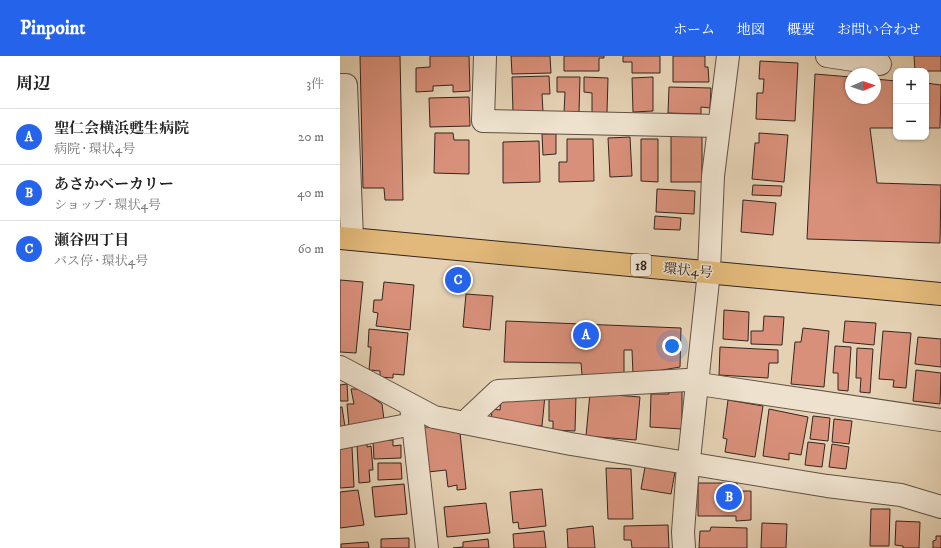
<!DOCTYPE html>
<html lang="ja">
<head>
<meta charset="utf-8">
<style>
  body { margin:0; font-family:"IM FELL DW Pica","Noto Serif JP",serif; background:#f6f6f6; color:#222 }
  .controls { position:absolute; right:12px; top:12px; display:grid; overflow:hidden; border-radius:8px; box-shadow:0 1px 3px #0004 }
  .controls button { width:36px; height:36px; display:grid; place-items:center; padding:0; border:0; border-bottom:1px solid #e0e0e0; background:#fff; color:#222; font:20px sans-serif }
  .compass { position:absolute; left:505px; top:12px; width:36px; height:36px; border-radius:50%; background:#fff; box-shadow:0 1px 3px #0004; rotate:88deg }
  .you { position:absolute; left:332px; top:290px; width:14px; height:14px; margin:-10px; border:3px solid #fff; border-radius:50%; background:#1a73e8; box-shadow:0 0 0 6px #1a73e833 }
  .badge { display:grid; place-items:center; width:26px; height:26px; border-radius:50%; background:#2563eb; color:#fff; font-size:13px; font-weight:700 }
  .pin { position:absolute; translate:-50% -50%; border:2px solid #fff; box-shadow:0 1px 4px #0006 }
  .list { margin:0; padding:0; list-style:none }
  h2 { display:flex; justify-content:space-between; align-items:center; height:52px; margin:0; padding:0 16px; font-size:17px }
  h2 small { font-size:13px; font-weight:400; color:#767676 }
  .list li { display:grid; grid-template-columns:26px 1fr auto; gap:12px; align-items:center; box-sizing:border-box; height:56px; padding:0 16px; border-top:1px solid #e0e0e0 }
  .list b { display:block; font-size:15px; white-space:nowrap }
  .list p { margin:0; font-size:13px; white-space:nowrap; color:#767676 }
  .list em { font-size:13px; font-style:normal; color:#767676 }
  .map { position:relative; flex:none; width:601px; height:492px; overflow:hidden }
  header { display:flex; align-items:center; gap:24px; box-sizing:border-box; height:56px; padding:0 20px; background:#2563eb; color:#fff }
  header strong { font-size:19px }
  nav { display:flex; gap:22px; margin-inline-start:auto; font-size:14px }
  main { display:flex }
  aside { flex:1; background:#fff }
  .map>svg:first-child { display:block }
  .building { fill:#d9907a; stroke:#35251e }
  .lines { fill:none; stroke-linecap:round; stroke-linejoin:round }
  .minor-casing { stroke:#615044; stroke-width:24 }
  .major-casing { stroke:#35251e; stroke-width:24 }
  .minor { stroke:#eee2ce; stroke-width:22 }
  .major { stroke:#e2b97a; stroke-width:22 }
  .labels { text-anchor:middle; stroke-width:3; stroke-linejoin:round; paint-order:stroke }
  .shield { fill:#eee2ce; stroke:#6c5e53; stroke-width:1 }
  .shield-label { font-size:13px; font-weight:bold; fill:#35251e }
  .street-label { font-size:14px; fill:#35251e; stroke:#eee2ce }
</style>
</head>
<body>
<header>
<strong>Pinpoint</strong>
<nav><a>ホーム</a><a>地図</a><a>概要</a><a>お問い合わせ</a></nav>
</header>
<main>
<aside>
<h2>周辺<small>3件</small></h2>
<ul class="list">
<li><span class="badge">A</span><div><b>聖仁会横浜甦生病院</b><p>病院 · 環状4号</p></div><em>20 m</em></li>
<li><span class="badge">B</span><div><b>あさかベーカリー</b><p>ショップ · 環状4号</p></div><em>40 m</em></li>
<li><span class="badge">C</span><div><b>瀬谷四丁目</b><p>バス停 · 環状4号</p></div><em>60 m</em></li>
</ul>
</aside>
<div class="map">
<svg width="601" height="492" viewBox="0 0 601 492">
  <rect width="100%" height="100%" fill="#e5d2b4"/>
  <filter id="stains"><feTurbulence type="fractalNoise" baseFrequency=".005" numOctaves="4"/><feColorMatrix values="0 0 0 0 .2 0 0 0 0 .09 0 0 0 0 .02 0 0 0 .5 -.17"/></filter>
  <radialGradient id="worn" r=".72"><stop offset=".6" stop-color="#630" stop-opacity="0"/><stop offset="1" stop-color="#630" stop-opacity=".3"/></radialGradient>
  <g class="building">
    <polygon points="20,0 60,0 63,144 45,144 44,132 23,132"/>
    <polygon points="90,0 129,0 130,35 113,36 113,29 93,30 93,35 76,36 76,12 90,11"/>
    <polygon points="171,0 210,0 211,17 172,18"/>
    <polygon points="224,0 264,0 264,2 259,2 259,15 224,15"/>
    <polygon points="283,0 320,0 320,17 292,17 292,6 283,6"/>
    <polygon points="333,0 365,0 365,11 368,11 369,26 333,26"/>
    <polygon points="574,0 601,0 601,15 575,15"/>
    <polygon points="420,5 458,7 455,65 416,63 417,37 423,37 424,23 419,23"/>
    <polygon points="475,18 511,21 511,42 535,42 535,23 556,25 556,72 530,72 537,127 601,129 600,187 467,183"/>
    <polygon points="209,20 210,38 202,38 203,56 173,57 172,21"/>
    <polygon points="217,21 240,21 239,57 224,57 225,36 217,36"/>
    <polygon points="244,21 268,22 267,57 252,57 252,37 244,36"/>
    <polygon points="313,21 313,55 293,56 292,22"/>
    <polygon points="586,27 601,29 600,72 586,72"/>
    <polygon points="329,31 371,32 370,52 361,51 361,58 328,57"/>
    <polygon points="129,41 130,70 90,71 89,42"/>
    <polygon points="95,77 113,77 114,84 129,84 129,118 94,117"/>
    <polygon points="419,77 448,79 444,126 412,123 415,87 419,87"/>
    <polygon points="202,78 216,78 216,98 203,99"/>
    <rect x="331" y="80" width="31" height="46"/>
    <polygon points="290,81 292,120 270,121 268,82"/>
    <polygon points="227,83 253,83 254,125 219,126 219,106 227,106"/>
    <polygon points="301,83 318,83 318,126 301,125"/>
    <polygon points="199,85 200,126 163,127 163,86"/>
    <polygon points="413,129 442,130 441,140 412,139"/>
    <polygon points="317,133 355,135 354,158 316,156"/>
    <polygon points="403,144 436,147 433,179 401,176"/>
    <polygon points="315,160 341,162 340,174 314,173"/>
    <polygon points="0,224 23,226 16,297 0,296"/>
    <polygon points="44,226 74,229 70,274 36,270 38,257 33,256 34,244 42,244"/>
    <polygon points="126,238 153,240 150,274 123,271"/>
    <polygon points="384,254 409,256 408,285 383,283"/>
    <polygon points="424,260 444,261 442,289 411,288 411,275 423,275"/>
    <polygon points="166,265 341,272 340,311 293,319 292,294 284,294 284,319 242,319 241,307 164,306"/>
    <polygon points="505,265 536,267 534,289 503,286"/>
    <polygon points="463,272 489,275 484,331 451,328 455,286 461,286"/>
    <polygon points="29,273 68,277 64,319 53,318 53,322 40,321 40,315 29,314 31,291 28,291"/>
    <polygon points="543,275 571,277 566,332 553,331 554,324 539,323"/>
    <polygon points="578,281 601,283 601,311 575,308"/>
    <polygon points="495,290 511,291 508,335 498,334 498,317 493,317"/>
    <polygon points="380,291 438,294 438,307 429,307 428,322 379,319"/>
    <polygon points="517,292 533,293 530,337 520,336 521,322 516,322"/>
    <polygon points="576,314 601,317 600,348 573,345"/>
    <polygon points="7,328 8,345 0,345 0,329"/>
    <polygon points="11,333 20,333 42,348 44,364 9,370 7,348 14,348"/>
    <polygon points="328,333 342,334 342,373 310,371 311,338 329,338"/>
    <polygon points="250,337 300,341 296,384 246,380"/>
    <polygon points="205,339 202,370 151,365 152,353 160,354 161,344"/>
    <polygon points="209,339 236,340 235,375 213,374 213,365 209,365"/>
    <polygon points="388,344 423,350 415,401 385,396 387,383 383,382"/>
    <polygon points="0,351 2,351 5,371 0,372"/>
    <polygon points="429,353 468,361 461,399 449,397 449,404 423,400"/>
    <polygon points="473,360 490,362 488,385 470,383"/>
    <polygon points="494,363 512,365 509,388 492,386"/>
    <polygon points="82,371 95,371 120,377 126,433 117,434 117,429 108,431 106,414 88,416"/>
    <polygon points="53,384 53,390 61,389 61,402 34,403 33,385"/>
    <polygon points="468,386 485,388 482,411 465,409"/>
    <polygon points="27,388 27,391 31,390 33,414 29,414 30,426 19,427 17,389"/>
    <polygon points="492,388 509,391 506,413 489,411"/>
    <polygon points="12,391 14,431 0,432 0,392"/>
    <polygon points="38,407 61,407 62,423 38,424"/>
    <polygon points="305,411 335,416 331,438 301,433"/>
    <polygon points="266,412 291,413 293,463 268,463"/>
    <polygon points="358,427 397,427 397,435 411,435 411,464 396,465 396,460 358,460"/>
    <polygon points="64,428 67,458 35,461 32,431"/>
    <polygon points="202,433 206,470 179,473 178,466 173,467 170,436"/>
    <polygon points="18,434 24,469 0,472 0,436"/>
    <polygon points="146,447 150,477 107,481 104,451"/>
    <polygon points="531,453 550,453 549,490 530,490"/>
    <polygon points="556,465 580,466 579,492 563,492 563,490 555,489"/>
    <polygon points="422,467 447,468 446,492 421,492"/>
    <polygon points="328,469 329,492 292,492 291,484 284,484 284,470"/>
    <polygon points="253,470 255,492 228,492 227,473"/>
    <polygon points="371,471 407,472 407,492 359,492 360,475 370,475"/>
    <polygon points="204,475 206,492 174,492 173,478"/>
    <polygon points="596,480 601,480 601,492 593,492 593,485 596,484"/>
    <polygon points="69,482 69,492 41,492 41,483"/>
    <polygon points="148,483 149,492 113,492 123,491 123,486"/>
    <polygon points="28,486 29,492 1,492 1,488"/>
  </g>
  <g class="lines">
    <g class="minor-casing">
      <g id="minor">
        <polyline points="145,0 143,65 378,70"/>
        <polyline points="487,0 540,8"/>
        <polyline points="0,29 6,29 12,183"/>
        <polyline points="0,311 94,361 231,388 487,430 561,439 601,451"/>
        <polyline points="71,350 87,492"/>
        <polyline points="124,367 158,335 347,324 359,328 601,364"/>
        <polyline points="0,382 73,368"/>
        <polyline points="344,492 343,476 347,422 369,215 373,120 388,0"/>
      </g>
    </g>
    <g class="major-casing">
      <polyline id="major" points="0,182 601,238"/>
    </g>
    <use href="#minor" class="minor"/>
    <use href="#major" class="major"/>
  </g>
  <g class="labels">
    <rect class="shield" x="291" y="198" width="20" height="22" rx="3"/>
    <g class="shield-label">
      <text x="301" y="214">18</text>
    </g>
    <g class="street-label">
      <text transform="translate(348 214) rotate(5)" y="5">環状4号</text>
    </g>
  </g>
  <rect width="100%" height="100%" filter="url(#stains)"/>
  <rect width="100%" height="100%" fill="url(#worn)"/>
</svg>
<div class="controls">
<button>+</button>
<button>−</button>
</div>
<svg class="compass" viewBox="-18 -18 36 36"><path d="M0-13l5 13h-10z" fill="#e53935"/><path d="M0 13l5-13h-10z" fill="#767676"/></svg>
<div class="you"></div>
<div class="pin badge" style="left:246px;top:279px">A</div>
<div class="pin badge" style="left:389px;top:441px">B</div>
<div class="pin badge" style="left:118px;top:224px">C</div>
</div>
</main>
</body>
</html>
